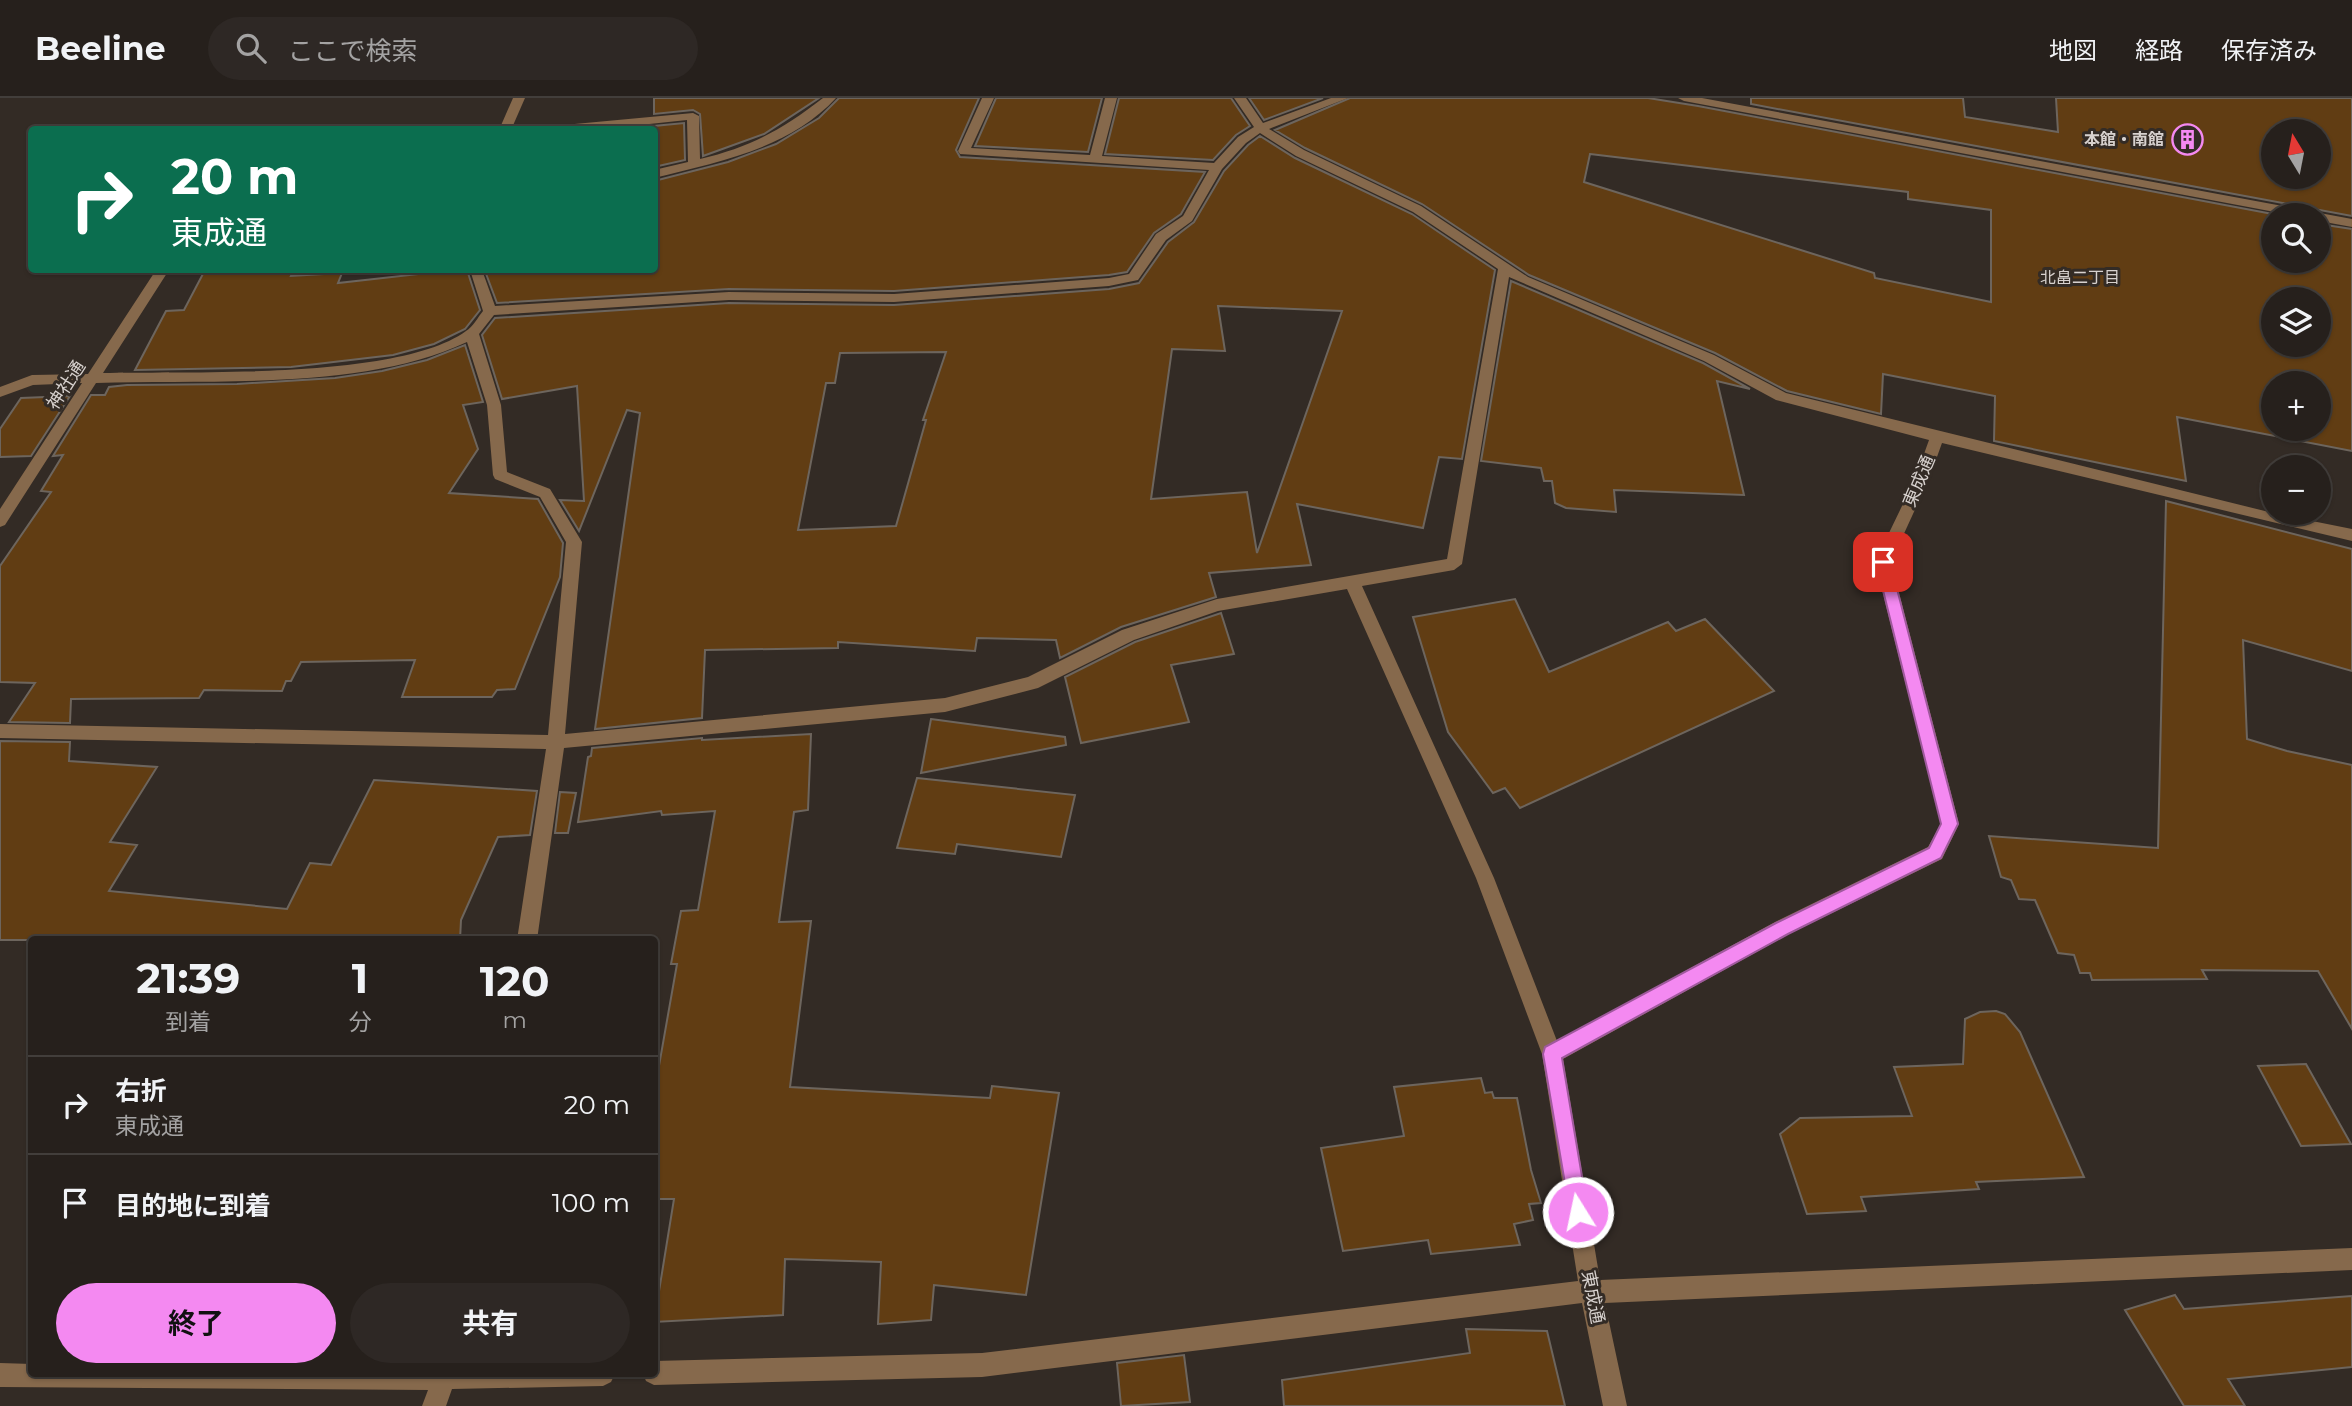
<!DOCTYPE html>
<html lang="ja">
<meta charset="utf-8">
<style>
:root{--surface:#26201c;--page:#2e2825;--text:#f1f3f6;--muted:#a4a3a3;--line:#423e3b;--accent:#f489f1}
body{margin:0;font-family:Montserrat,"Noto Sans JP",sans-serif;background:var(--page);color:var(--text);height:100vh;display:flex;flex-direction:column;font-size:26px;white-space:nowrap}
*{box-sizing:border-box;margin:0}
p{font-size:23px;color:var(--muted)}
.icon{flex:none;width:38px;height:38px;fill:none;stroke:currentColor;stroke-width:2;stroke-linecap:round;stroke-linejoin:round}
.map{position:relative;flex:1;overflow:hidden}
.side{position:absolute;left:28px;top:838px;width:630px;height:441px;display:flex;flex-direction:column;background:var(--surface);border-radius:7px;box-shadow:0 2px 5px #0004,0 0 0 2px var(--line)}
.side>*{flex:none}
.guide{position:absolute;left:28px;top:28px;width:630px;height:147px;border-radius:7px;box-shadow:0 2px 5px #0004,0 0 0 2px var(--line);background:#0b6e4f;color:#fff;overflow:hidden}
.needle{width:46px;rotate:350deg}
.fabs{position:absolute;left:2261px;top:21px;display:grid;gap:14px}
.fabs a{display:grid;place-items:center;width:70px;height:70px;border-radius:50%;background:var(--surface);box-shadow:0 2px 5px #0004,0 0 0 2px var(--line);font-size:35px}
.pin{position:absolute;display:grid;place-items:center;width:60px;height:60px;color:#fff;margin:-30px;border-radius:14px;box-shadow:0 4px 10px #0006}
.me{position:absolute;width:77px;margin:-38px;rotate:350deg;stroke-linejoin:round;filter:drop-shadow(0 0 5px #0008)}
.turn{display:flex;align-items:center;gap:24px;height:147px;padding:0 28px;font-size:32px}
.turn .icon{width:91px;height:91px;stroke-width:2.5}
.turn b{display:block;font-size:49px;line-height:60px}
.eta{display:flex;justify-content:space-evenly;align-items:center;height:119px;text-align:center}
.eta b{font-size:42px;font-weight:700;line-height:49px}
.action{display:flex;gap:14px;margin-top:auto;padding:14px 28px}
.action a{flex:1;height:80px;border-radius:42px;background:var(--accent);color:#111;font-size:28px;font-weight:700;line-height:80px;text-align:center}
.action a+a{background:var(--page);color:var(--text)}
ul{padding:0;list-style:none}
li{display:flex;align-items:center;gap:21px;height:98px;padding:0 28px;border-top:2px solid var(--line)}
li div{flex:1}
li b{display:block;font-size:26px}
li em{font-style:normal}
header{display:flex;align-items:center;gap:42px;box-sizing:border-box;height:98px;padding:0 35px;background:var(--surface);border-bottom:2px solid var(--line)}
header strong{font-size:33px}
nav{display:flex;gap:38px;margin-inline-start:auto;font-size:24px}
.search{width:490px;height:63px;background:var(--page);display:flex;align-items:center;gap:18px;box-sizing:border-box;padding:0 24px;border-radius:38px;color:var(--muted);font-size:26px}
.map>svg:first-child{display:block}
.building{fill:#613d13;stroke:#6d655d;stroke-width:2;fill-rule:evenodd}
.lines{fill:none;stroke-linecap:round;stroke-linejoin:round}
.minor{fill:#86694c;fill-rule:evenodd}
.route{fill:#f489f1;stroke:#9f599d;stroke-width:2}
.labels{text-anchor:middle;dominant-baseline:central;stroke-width:6;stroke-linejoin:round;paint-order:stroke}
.far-poi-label{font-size:16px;font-weight:bold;fill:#d7d1ce;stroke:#332b25;text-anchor:end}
.far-neighbourhood-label{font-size:16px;fill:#d7d1ce;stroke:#332b25}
.street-label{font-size:18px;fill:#d7d1ce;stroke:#332b25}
</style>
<header>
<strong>Beeline</strong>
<div class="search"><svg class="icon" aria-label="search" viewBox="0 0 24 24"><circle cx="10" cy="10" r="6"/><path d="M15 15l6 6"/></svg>ここで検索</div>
<nav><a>地図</a><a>経路</a><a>保存済み</a></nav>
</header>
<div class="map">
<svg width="2352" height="1308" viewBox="0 0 2352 1308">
<rect width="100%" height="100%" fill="#332b25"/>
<path class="building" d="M654 0H819L764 36 703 58 700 16 693 12 654 16Z
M839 0H979L956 52 960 59 1205 74 1181 116 1154 135 1127 174 1109 177 894 193 729 191 497 205 485 173 654 172V83L728 64 776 46 819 20Z
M996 0H1102L1088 54 975 48Z
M1119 0H1231L1250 28 1236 37 1213 62 1105 56Z
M1249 0H1323L1264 22Z
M1350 0H1648L1698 8 2278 117H2273V163H2319V126L2352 131V353L2177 319 2186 383 1994 343 1995 298 1883 276 1881 316 1787 293 1715 255 1529 177 1422 106 1305 50 1275 32ZM1590 56 1908 94V101L1991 112V204L1875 180 1874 175 1584 84ZM2273 201H2319V247H2273ZM2273 285H2319V331H2273Z
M1751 0H1963L1965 19 2058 34 2056 0H2352V118L1751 6ZM2273 33H2319V79H2273Z
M684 25 685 62 654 69V28Z
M1260 38 1295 60 1412 116 1495 172 1462 361 1439 359 1423 430 1297 406 1311 467 1209 475 1216 499 1121 529 1060 560 1056 542 977 540 975 553 838 544V550L705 552 702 620 595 631 640 315 627 312 579 433 560 402 584 403 577 288 502 301 482 237 495 220 729 205 894 207 1109 191 1139 185 1168 144 1194 124 1224 73 1248 47ZM1218 208 1342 213 1257 455 1247 394 1151 401 1172 251 1225 253ZM946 254 923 322H926L896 428 798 432 826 285H835L840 255Z
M205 172H294L291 178 342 175 338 185 445 173V176L468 175 480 212 465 231 434 246 393 257 291 269 135 272 166 213 184 212Z
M1511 183 1703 265 1750 291 1717 283 1744 397 1614 392 1616 414 1566 410 1555 405 1552 383H1544L1541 370 1481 363Z
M465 247 483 304 463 307 478 351 449 395 538 401 563 445 560 479 515 591 497 592 492 599H402L415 562 301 564 291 583H286L282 593 204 592 199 600 71 601 70 625 9 624 35 585 0 584V468L51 394 41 393 63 357 53 358 91 297H105L109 289 127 287 237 286 335 280 382 273 427 262Z
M70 298 31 358 0 359V331L21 300Z
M2166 403 2352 451V573L2243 542 2247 641 2287 653 2352 667V931L2318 873 2202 872 2207 881 2092 882 2090 875H2080L2074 857 2058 855 2035 802 2019 801 2011 782 2001 779 1989 738 2158 750Z
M1515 501 1549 574 1668 524 1676 533 1705 521 1774 593 1520 710 1505 690 1493 695 1448 634 1413 519Z
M1221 515 1234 556 1171 567 1189 624 1081 645 1065 579 1135 544Z
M931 621 1065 639 1066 647 921 675Z
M811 636 808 712 794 714 779 824 811 823 790 989 990 1000 992 988 1059 995 1026 1197 934 1187 931 1222 878 1226 881 1164 785 1161 783 1217 654 1224 674 1101H654V996L677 866H671L681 813 698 812 715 713 662 717 661 713 578 724 588 659 591 658 592 650 702 640V642Z
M0 643 70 644 69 663 157 669 110 744 137 747 109 793 287 811 310 765 331 767 374 682 537 693 530 737 498 739 461 822 460 842H0Z
M917 680 1075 697 1061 759 957 746 955 756 897 750Z
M560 694 576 695 568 735H555Z
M1996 913 2005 916 2020 934 2084 1079 1976 1084 1979 1091 1861 1099 1866 1113 1807 1116 1780 1036 1800 1020 1912 1018 1894 969 1963 966 1965 921 1980 914Z
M2306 966 2351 1046 2301 1048 2258 968Z
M1481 980 1485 995 1492 994 1494 1000H1517L1531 1072 1541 1105 1529 1106 1533 1122 1514 1126 1520 1147 1431 1156 1428 1142 1343 1153 1321 1050 1404 1038 1394 989Z
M2175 1197 2184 1211 2352 1198V1269L2228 1281 2245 1308H2184L2125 1212Z
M1466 1231 1547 1233 1565 1308H1284L1282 1282 1470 1255Z
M1184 1257 1190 1304 1121 1308 1117 1265Z"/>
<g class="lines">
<path class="minor" d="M513 0H525L511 32H499Z
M823 0H836C789 51 718 64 654 80V72L688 64 687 22 593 32H547L553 28 693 15 699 18 700 61C750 49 782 32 823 0Z
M982 0H994L971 50 1090 57 1105 0H1117L1102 58 1214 65 1238 39 1254 29 1234 0H1246L1263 25 1331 0H1348L1269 31 1304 52 1421 108 1528 179 1714 257 1786 295 2273 415 2352 431V443L1942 345 1929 381 1891 464 1959 726 1942 761 1789 836 1563 961 1600 1182 2352 1150V1172L1605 1205 1627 1308H1603L1582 1205 982 1279 654 1287 646 1283 643 1276H654V1263L982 1255 1578 1183 1542 956 1476 780 1347 491 1218 513 1134 542 1038 590 945 614 564 650 537 842H517L546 651 0 640V626L548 637 566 444 540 399 495 381 493 377 487 307 467 244C363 293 212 281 96 285L5 427 0 429V411L82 285 33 287 0 299V289L32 277 88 276 156 172H169L103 275C189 273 399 282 466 233 473 229 478 219 483 213L470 172H482L495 208 729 194 894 196 1109 180 1129 176 1156 136 1183 118 1209 72 960 56 958 53ZM1260 35 1296 58 1413 114 1498 171 1447 461 1217 501 1122 532 1028 579 945 600 565 636 582 444 550 391 507 374 501 307 479 236 494 217 729 202 894 204 1109 188 1138 182 1166 142 1192 123 1222 71 1246 45ZM1509 179 1704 263 1776 302 1929 342 1915 381 1875 464 1941 726 1928 749 1775 824 1557 943 1494 780 1362 488 1454 472 1462 466Z
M1678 0H1702L2352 121V129L2319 123V117H2291L1684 3Z
M0 1265 32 1266V1276H615L611 1284 603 1288 452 1291 446 1308H422L428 1292 0 1289Z"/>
</g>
<path class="route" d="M1883 458 1890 464 1958 726 1941 760 1788 836 1562 960 1588 1114 1585 1121 1578 1124 1571 1121 1543 956 1545 949 1776 825 1929 750 1941 726 1876 464Z"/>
<defs>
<symbol id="building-ring" viewBox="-11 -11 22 22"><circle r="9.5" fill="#332b25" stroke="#f489f1" stroke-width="1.5"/><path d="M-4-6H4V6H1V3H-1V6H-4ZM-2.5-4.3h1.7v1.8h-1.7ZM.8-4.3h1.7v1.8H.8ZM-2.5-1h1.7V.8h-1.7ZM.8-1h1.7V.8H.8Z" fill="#f489f1"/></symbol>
</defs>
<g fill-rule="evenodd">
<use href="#building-ring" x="2170" y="24" width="35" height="35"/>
</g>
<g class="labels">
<g class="far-poi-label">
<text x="2164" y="41">本館・南館</text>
</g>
<g class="far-neighbourhood-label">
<text x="2080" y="179">北畠二丁目</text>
</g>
<g class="street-label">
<text transform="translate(66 287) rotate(-57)">神社通</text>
<text transform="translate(1919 383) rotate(-67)">東成通</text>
<text transform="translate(1593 1199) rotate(79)">東成通</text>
</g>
</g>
</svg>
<div class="fabs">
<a><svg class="needle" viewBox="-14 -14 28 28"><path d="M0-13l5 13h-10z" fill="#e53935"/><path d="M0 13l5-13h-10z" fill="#a4a3a3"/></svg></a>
<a><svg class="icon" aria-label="search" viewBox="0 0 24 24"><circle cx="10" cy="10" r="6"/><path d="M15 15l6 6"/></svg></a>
<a><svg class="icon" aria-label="layers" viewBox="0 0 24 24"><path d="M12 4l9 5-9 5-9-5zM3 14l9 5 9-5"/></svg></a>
<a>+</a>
<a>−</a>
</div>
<div class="pin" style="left:1883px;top:464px;background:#d93025"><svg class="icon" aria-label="arrive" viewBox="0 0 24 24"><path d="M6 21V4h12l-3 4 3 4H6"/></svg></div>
<svg class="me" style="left:1578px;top:1114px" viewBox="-20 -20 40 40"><circle r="17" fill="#f489f1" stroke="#fff" stroke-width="3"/><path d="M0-11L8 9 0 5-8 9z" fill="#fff"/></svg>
<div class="guide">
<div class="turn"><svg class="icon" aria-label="right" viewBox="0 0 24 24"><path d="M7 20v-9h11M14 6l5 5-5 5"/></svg><div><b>20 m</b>東成通</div></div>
</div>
<section class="side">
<div class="eta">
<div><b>21:39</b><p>到着</p></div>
<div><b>1</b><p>分</p></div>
<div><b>120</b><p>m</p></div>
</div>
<ul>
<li><svg class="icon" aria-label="right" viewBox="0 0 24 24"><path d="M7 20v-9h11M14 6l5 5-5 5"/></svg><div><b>右折</b><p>東成通</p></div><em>20 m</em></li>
<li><svg class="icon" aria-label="arrive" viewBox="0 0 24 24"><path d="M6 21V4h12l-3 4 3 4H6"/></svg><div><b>目的地に到着</b></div><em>100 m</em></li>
</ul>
<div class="action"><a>終了</a><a>共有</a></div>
</section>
</div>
